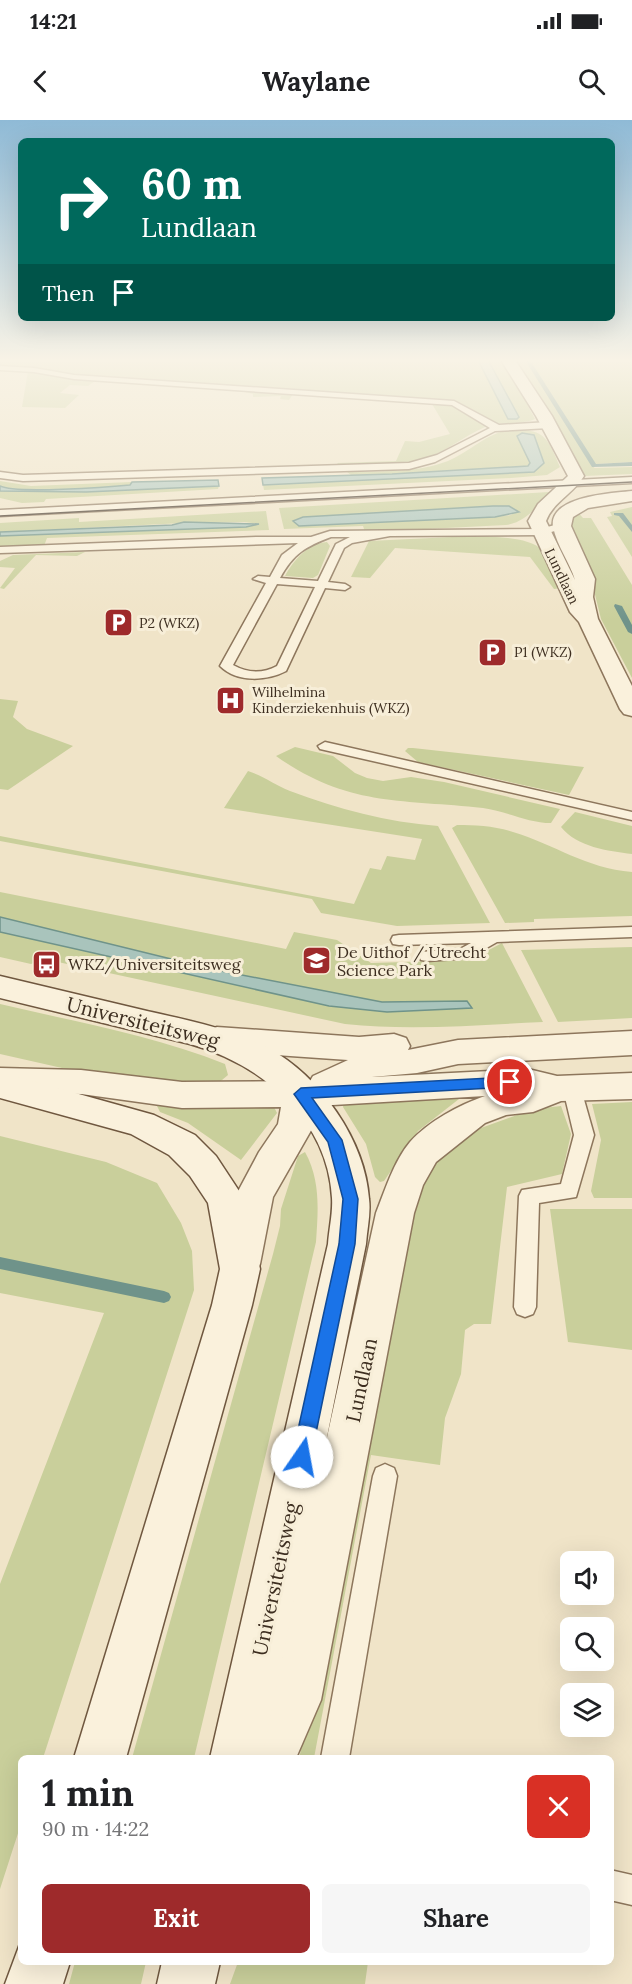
<!DOCTYPE html>
<meta charset="utf-8">
<style>
:root{--surface:#fff;--page:#f6f6f6;--text:#202124;--muted:#757577;--accent:#9e2a2b}
body{margin:0;font-family:Lora,serif;background:var(--page);color:var(--text);height:100vh;display:flex;flex-direction:column;font-size:22px;white-space:nowrap}
*{box-sizing:border-box;margin:0}
p{font-size:20px;color:var(--muted)}
.icon{flex:none;width:33px;height:33px;fill:none;stroke:currentColor;stroke-width:2;stroke-linecap:round;stroke-linejoin:round}
.map{position:relative;flex:1;overflow:hidden}
.drawer{position:absolute;left:18px;top:1635px;width:596px;height:210px;display:flex;flex-direction:column;background:var(--surface);border-radius:9px;box-shadow:0 6px 24px #0002}
.drawer>*{flex:none}
.top-card{position:absolute;left:18px;top:18px;width:597px;height:183px;border-radius:9px;box-shadow:0 6px 24px #0002;background:#00695c;color:#fff;overflow:hidden}
.fabs{position:absolute;left:560px;top:1431px;display:grid;gap:12px}
.fabs a{display:grid;place-items:center;width:54px;height:54px;border-radius:9px;background:var(--surface);box-shadow:0 6px 24px #0002;font-size:30px}
.pin{position:absolute;display:grid;place-items:center;width:51px;height:51px;color:#fff;margin:-26px;border:3px solid #fff;border-radius:50%;box-shadow:0 2px 6px #0007}
.me{position:absolute;width:66px;margin:-33px;rotate:12deg;stroke-linejoin:round;filter:drop-shadow(0 0 4px #0008)}
.turn{display:flex;align-items:center;gap:21px;height:126px;padding:0 24px;font-size:27px}
.turn .icon{width:78px;height:78px;stroke-width:2.5}
.turn b{display:block;font-size:42px;line-height:51px}
.then{display:flex;align-items:center;height:57px;padding:0 24px;background:#0003;gap:12px;font-size:22px}
.round{display:grid;place-items:center;flex:none;width:63px;height:63px;border-radius:9px;background:var(--page)}
.overview{display:flex;align-items:center;justify-content:space-between;height:102px;padding:0 24px}
h1{font-size:36px;font-weight:800;line-height:45px}
.button{display:flex;gap:12px;margin-top:auto;padding:12px 24px}
.button a{flex:1;height:69px;border-radius:9px;background:var(--accent);color:#fff;font-size:24px;font-weight:800;line-height:69px;text-align:center}
.button a+a{background:var(--page);color:var(--text)}
.status{display:flex;justify-content:space-between;align-items:center;height:42px;padding:0 30px;background:var(--surface);direction:ltr}
.status svg{height:16px;fill:currentColor}
header{display:flex;justify-content:space-between;align-items:center;height:78px;padding:0 24px;background:var(--surface);font-size:27px;font-weight:800}
.map>svg:first-child{display:block}
.green{fill:#c9cf9b;fill-rule:evenodd}
.water{fill:#a9c4bc;stroke:#6f938a;stroke-width:1.5}
.lines{fill:none;stroke-linecap:round;stroke-linejoin:round}
.stream{fill:#6f938a;fill-rule:evenodd}
.lane-casing{stroke:#8d765c;stroke-width:3}
.street-casing{stroke:#8d765c;stroke-width:3}
.secondary-casing{stroke:#6f573f;stroke-width:3}
.lane{fill:#faf1dc;fill-rule:evenodd}
.street{fill:#faf1dc;fill-rule:evenodd}
.secondary{fill:#faf1dc;fill-rule:evenodd}
.tram{stroke:#3d2e20;stroke-width:1.5}
.route{fill:#1a73e8;stroke:#114b97;stroke-width:1.5}
.labels{text-anchor:middle;dominant-baseline:central;stroke-width:6;stroke-linejoin:round;paint-order:stroke}
.far-street-label{font-size:14px;fill:#3d2e20;stroke:#f7eed8}
.far-poi-label{font-size:14px;fill:#3d2e20;stroke:#f7eed8;text-anchor:start}
.poi-label{font-size:16px;fill:#3d2e20;stroke:#f7eed8;text-anchor:start}
.near-street-label{font-size:20px;fill:#3d2e20;stroke:#f7eed8}
</style>
<div class="status"><b>14:21</b><svg viewBox="0 0 49 12"><path d="M0 12V9h3v3zM5 12V6h3v6zM10 12V3h3v9zM15 12V0h3v12zM26 1h20v11H26zM47 4h2v5h-2z"/></svg></div>
<header><svg class="icon" aria-label="back" viewBox="0 0 24 24"><path d="M15 5l-7 7 7 7"/></svg>Waylane<svg class="icon" aria-label="search" viewBox="0 0 24 24"><circle cx="10" cy="10" r="6"/><path d="M15 15l6 6"/></svg></header>
<div class="map">
<svg width="632" height="1864" viewBox="0 0 632 1864">
<rect width="100%" height="100%" fill="#f0e4c8"/>
<path class="green" d="M478 240 508 299 519 297 488 240H503L535 299C519 306 501 300 485 307 464 316 446 332 423 339 397 347 366 344 339 345L337 343 396 341 405 321 419 322 450 314 432 284 293 274 289 280 280 279 281 276 253 277V274L241 271 95 261 88 266 70 265 60 273 79 275 65 288 22 287 28 251 0 248V241Z
M515 240H632V342L596 344 594 348 632 347V354L584 356Z
M514 309C546 310 548 319 560 347L547 355 511 358 264 370 263 365 349 361 351 355 347 352C381 351 416 353 448 341 472 331 487 312 514 309Z
M0 361 31 366 132 362 130 365 160 368 219 366 218 369 46 379 44 382 22 383 0 378Z
M549 372 551 375C535 386 527 402 506 405L365 412 363 406 284 409 279 388ZM493 386H509L516 390 511 395 495 397 299 406 293 401 303 397Z
M632 387V437L607 397 612 396 610 392Z
M576 390 583 398H591L632 465V558L601 499 587 442 568 399Z
M266 391 269 410 47 418 44 426 0 427V416L259 404 244 402 184 403 0 412V403L79 398V402Z
M473 416C491 417 529 416 542 430 551 439 556 456 561 468L554 469 530 437 395 428 370 458 351 457 369 421Z
M327 422 330 426 318 455 313 458 285 456C293 441 308 423 327 422Z
M85 432 77 436 36 435 4 469 0 468 15 448 0 447V441L13 435Z
M0 579 18 581 13 597 27 609 73 626 8 670 0 669Z
M295 627 333 636 355 653 367 658 383 661 411 657 444 662 560 689 551 703C528 703 506 691 483 688 401 679 348 687 276 636Z
M408 628H413L584 647 569 675 418 642 405 631Z
M248 651C264 656 275 665 290 671 338 689 387 702 438 706L490 803 397 806 321 793 312 779 0 721V716L354 784 370 748 381 750 387 736 415 740 422 719 224 688Z
M575 692 632 706V734C608 731 577 727 561 707Z
M457 705C475 705 495 706 513 712 556 725 585 748 632 752V796L534 799V802L505 803 452 708Z
M0 772 286 829 294 812 337 820 371 843 470 840 502 823 543 902C477 905 411 911 345 904L44 839 31 844 0 837Z
M632 827V898L558 902 521 830Z
M0 884C75 902 153 915 225 944L228 955 216 965 133 964 0 934Z
M459 975V979L418 1011 384 1061 380 1062 375 1057 366 1024 343 987 344 982Z
M271 981 277 993 241 1040 188 1003 160 992 156 984Z
M632 982V1078H594L591 1071 601 1020 592 984Z
M561 986 571 1014 562 1054 507 1067 491 1204H474L465 1210 461 1254 445 1298 440 1345 371 1335 314 1638H299L313 1581 392 1160 426 1052 454 1024 481 1008 534 989Z
M0 1016 106 1042 157 1063 181 1103 192 1131 194 1170 43 1638H21V1704L0 1769V1464L104 1193 0 1173Z
M305 1032C321 1061 318 1091 316 1122L194 1638H132L273 1134 280 1106 281 1089 298 1036Z
M550 1089H632V1230L568 1222Z
M75 1842H146L141 1864H69Z
M238 1842H368L365 1864H230Z"/>
<path class="water" d="M478 240H488L519 297 517 299H508Z
M522 313 534 315 544 343 534 352 263 365 262 358 392 354 528 346 530 343 517 316Z
M218 360 219 366 86 372 0 371V366C14 374 110 367 130 365L132 362Z
M493 386H509L519 392 495 397 299 406 293 401 303 397Z
M184 402 259 404 246 407 0 416V412L172 405Z
M0 797 216 850 382 882 467 881 472 888 387 892 329 886 0 812Z"/>
<g class="lines">
<path class="stream" d="M525 240H530L596 344 632 342V346L592 347Z
M614 393H623L632 405V412L619 396 614 395Z
M615 484 622 486 632 505V514L628 512 614 486Z
M0 1137 164 1171 169 1173 171 1177 169 1181 164 1183 0 1149Z"/>
<defs>
<path id="lane" d="M0 246 34 248 74 255 454 281 499 305 549 302 553 305 549 308 495 311 435 342 409 349 23 361 0 358V352L23 355 409 343 437 335 490 308 452 285 74 259 34 252 0 250Z
M632 357V363L0 396V390Z
M562 403 567 406 566 408 540 415 390 416 352 423 344 428 328 462 345 464 350 467 345 470 325 468 286 551C267 561 237 563 220 546L266 463 253 459 258 456 270 457 282 435 298 423 0 433V427L257 417H311L330 411 540 409ZM331 417H350L336 424 318 461 280 458C294 433 305 427 331 417ZM277 464 315 467 277 546C262 554 247 553 233 545Z
M325 622 632 692V700L320 629 318 626Z
M632 807V817L497 822 469 838 427 841 421 840 419 836 421 832 460 829 471 823 399 825 393 824 391 820 393 816 399 815Z
M572 962 579 964 581 969 594 1015 576 1077 539 1083 536 1187 533 1194 525 1197 517 1194 514 1187 519 1076 522 1070 561 1064 574 1015 563 969 565 964Z
M385 1344 394 1348 397 1356 349 1638H321L373 1356 376 1348Z
M610 1750 632 1755V1785L610 1780Z"/>
<path id="street" d="M501 240H515L552 296 584 356C574 373 553 382 546 401L575 460C570 443 557 426 553 407 548 376 613 373 632 371V381L588 388 573 397 571 406 595 459 593 477 598 499 632 566V596L624 594 620 589 579 502 570 492 528 401 538 384 568 356 536 296Z
M217 907 359 917 394 914 406 918 410 926 408 930 458 920 632 911V935L458 944 417 953 372 957 528 949 557 956 632 953V979L561 981 533 992 506 995 485 1003 436 1042 423 1065 414 1093 321 1580 296 1638H244L270 1578 376 1093C385 1070 394 1041 410 1022 429 1001 459 985 485 976L316 986 313 1007 273 1077 260 1144 255 1156 241 1161 227 1156 222 1144 235 1077 259 1032 278 1004 281 987 182 988 81 974 0 972V948L81 950 182 962 301 961H310L313 956 348 940 217 931 205 927 201 919 205 911Z"/>
<path id="secondary" d="M0 856C49 868 98 879 147 891 188 900 231 909 268 928 320 956 365 1020 369 1079 371 1093 367 1109 366 1124L262 1638H210L328 1124C329 1109 333 1093 332 1078 328 999 261 944 190 924L0 878Z
M0 952 154 995 195 1015 216 1036 245 1080 260 1149 252 1185 126 1638H74L212 1185 220 1149 208 1083 190 1056 169 1035 131 1014 0 978Z
M21 1821V1842H70L63 1864H5Z
M162 1842H220L215 1864H157Z"/>
</defs>
<use href="#lane" class="lane-casing"/>
<use href="#street" class="street-casing"/>
<use href="#secondary" class="secondary-casing"/>
<use href="#lane" class="lane"/>
<use href="#street" class="street"/>
<use href="#secondary" class="secondary"/>
<path class="tram" d="M0 396 632 362"/>
</g>
<linearGradient id="sky" x2="0" y2="1"><stop stop-color="#8fbad6"/><stop offset="0.48" stop-color="#f8f3e6"/><stop offset="1" stop-color="#f8f3e6" stop-opacity="0"/></linearGradient>
<rect width="632" height="501" fill="url(#sky)"/>
<path class="route" d="M510 957 517 962 510 967 312 978 342 1020 358 1079 355 1124 311 1337 308 1343 302 1346 295 1343 292 1337 339 1124 343 1079 328 1022 294 974 301 968Z"/>
<defs>
<symbol id="parking-square" viewBox="-11 -11 22 22"><rect x="-9" y="-9" width="18" height="18" rx="4" fill="#9e2a2b" stroke="#f7eed8"/><path d="M-3.5-5.5H1a3.5 3.5 0 0 1 0 7H-1V5.5H-3.5ZM-1-3.4V-.6H.8a1.4 1.4 0 0 0 0-2.8Z" fill="#fff"/></symbol>
<symbol id="hospital-square" viewBox="-11 -11 22 22"><rect x="-9" y="-9" width="18" height="18" rx="4" fill="#9e2a2b" stroke="#f7eed8"/><path d="M-5-5h3v3.5h4V-5h3V5h-3V1.5h-4V5h-3Z" fill="#fff"/></symbol>
<symbol id="university-square" viewBox="-11 -11 22 22"><rect x="-9" y="-9" width="18" height="18" rx="4" fill="#9e2a2b" stroke="#f7eed8"/><path d="M0-5L7-2L0 1L-7-2ZM-4 1L0 2.5L4 1V4Q0 6-4 4Z" fill="#fff"/></symbol>
<symbol id="bus-square" viewBox="-11 -11 22 22"><rect x="-9" y="-9" width="18" height="18" rx="4" fill="#9e2a2b" stroke="#f7eed8"/><path d="M-5-6H5V4H4V6H2V4H-2V6H-4V4H-5ZM-3.5-4V0h7V-4ZM-3.5 1.2v1.5H-2V1.2ZM2 1.2v1.5H3.5V1.2Z" fill="#fff"/></symbol>
</defs>
<g fill-rule="evenodd">
<use href="#parking-square" x="102" y="486" width="33" height="33"/>
<use href="#parking-square" x="476" y="516" width="33" height="33"/>
<use href="#hospital-square" x="214" y="564" width="33" height="33"/>
<use href="#university-square" x="300" y="824" width="33" height="33"/>
<use href="#bus-square" x="30" y="828" width="33" height="33"/>
</g>
<g class="labels">
<g class="far-street-label">
<text transform="translate(562 456) rotate(64)">Lundlaan</text>
</g>
<g class="far-poi-label">
<text x="139" y="503">P2 (WKZ)</text>
<text x="514" y="532">P1 (WKZ)</text>
<text x="252" y="572">Wilhelmina<tspan x="252" dy="16">Kinderziekenhuis (WKZ)</tspan></text>
</g>
<g class="poi-label">
<text x="337" y="832">De Uithof / Utrecht<tspan x="337" dy="18">Science Park</tspan></text>
<text x="68" y="844">WKZ/Universiteitsweg</text>
</g>
<g class="near-street-label">
<text transform="translate(143 902) rotate(14)">Universiteitsweg</text>
<text transform="translate(361 1260) rotate(-78)">Lundlaan</text>
<text transform="translate(275 1459) rotate(-78)">Universiteitsweg</text>
</g>
</g>
</svg>
<div class="fabs">
<a><svg class="icon" aria-label="sound" viewBox="0 0 24 24"><path d="M4 9h4l5-4v14l-5-4H4zM17 9q2 3 0 6"/></svg></a>
<a><svg class="icon" aria-label="search" viewBox="0 0 24 24"><circle cx="10" cy="10" r="6"/><path d="M15 15l6 6"/></svg></a>
<a><svg class="icon" aria-label="layers" viewBox="0 0 24 24"><path d="M12 4l9 5-9 5-9-5zM3 14l9 5 9-5"/></svg></a>
</div>
<div class="pin" style="left:510px;top:962px;background:#d93025"><svg class="icon" aria-label="arrive" viewBox="0 0 24 24"><path d="M6 21V4h12l-3 4 3 4H6"/></svg></div>
<svg class="me" style="left:302px;top:1337px" viewBox="-20 -20 40 40"><circle r="19" fill="#fff"/><path d="M0-13L10 11 0 6-10 11z" fill="#1a73e8"/></svg>
<div class="top-card">
<div class="turn"><svg class="icon" aria-label="right" viewBox="0 0 24 24"><path d="M7 20v-9h11M14 6l5 5-5 5"/></svg><div><b>60 m</b>Lundlaan</div></div>
<div class="then">Then<svg class="icon" aria-label="arrive" viewBox="0 0 24 24"><path d="M6 21V4h12l-3 4 3 4H6"/></svg></div>
</div>
<section class="drawer">
<div class="overview"><div><h1>1 min</h1><p>90 m · 14:22</p></div><a class="round" style="background:#d93025;color:#fff"><svg class="icon" aria-label="close" viewBox="0 0 24 24"><path d="M6 6l12 12M18 6L6 18"/></svg></a></div>
<div class="button"><a>Exit</a><a>Share</a></div>
</section>
</div>
